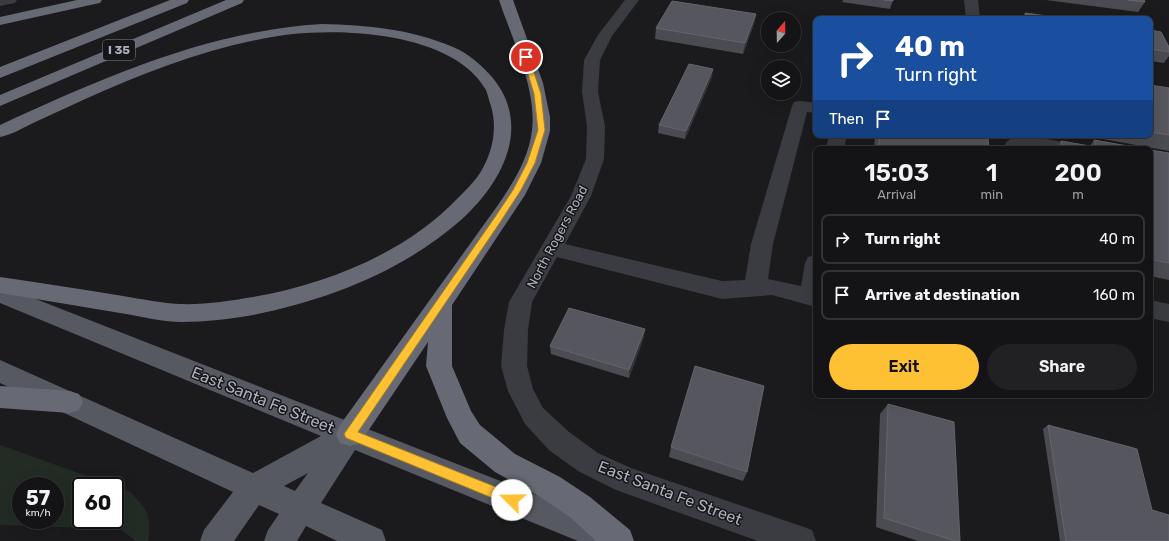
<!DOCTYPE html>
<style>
:root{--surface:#141416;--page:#212123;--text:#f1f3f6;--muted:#9d9ea1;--line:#333335;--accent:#fdc133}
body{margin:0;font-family:Rubik,sans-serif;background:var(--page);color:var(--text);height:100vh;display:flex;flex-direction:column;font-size:15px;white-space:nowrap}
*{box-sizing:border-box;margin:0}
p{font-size:13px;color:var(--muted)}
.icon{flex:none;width:22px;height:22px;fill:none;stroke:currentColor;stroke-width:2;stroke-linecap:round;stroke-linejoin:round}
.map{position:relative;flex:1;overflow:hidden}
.details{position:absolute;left:813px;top:146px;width:340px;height:252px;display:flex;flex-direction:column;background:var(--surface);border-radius:8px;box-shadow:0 4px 16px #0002,0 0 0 1px var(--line)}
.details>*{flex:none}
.hud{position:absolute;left:813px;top:16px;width:340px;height:122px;border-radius:8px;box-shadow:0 4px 16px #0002,0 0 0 1px var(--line);background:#1a4fa0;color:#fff;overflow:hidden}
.needle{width:26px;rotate:20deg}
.controls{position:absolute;left:761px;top:12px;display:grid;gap:8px}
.controls a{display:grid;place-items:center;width:40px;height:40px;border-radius:50%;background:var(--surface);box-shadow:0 4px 16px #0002,0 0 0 1px var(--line);font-size:20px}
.speed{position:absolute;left:12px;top:477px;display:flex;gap:8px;font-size:20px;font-weight:700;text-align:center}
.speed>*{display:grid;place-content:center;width:52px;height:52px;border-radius:50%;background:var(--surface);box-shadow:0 4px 16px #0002,0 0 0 1px var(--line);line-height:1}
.speed small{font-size:10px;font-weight:400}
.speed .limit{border:2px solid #111;border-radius:6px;background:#fff;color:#111}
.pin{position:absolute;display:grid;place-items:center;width:34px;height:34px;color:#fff;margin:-17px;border:2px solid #fff;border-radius:50%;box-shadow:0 1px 4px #0007}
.me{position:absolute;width:44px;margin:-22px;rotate:292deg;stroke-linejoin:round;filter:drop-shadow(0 0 3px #0008)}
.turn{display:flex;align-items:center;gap:14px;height:84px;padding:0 16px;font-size:18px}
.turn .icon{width:52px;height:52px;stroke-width:2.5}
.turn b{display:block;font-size:28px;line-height:34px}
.then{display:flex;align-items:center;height:38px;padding:0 16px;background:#0003;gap:8px;font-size:15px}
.eta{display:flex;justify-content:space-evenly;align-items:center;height:68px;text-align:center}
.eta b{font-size:24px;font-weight:600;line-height:28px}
.button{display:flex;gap:8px;margin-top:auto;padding:8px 16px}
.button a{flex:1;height:46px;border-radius:24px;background:var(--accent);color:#111;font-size:16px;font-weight:600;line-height:46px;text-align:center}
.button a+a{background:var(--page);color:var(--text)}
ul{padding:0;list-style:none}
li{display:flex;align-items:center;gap:12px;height:50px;margin:0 8px 6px;padding:0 8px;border:2px solid var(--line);border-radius:8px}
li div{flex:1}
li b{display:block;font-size:15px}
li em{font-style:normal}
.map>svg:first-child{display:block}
.green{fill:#222c24;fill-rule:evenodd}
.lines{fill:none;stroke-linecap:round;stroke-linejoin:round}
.minor{fill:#3b3c42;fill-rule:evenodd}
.major{fill:#575962;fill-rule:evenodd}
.highway{fill:#676a74;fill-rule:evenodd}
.wall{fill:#4b4c52}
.shaded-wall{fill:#343438}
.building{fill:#56575e;stroke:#64656c}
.route{fill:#fdc133;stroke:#a47d21}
.labels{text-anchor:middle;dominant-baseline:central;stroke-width:3;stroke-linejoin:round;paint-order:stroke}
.shield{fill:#161518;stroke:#80828c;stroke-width:1}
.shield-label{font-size:12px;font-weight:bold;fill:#adb1bd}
.street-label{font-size:13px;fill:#adb1bd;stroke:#161518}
.near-street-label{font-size:16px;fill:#adb1bd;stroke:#161518}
</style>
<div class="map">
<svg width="1169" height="541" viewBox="0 0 1169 541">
<rect width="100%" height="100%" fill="#1b1b1d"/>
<path class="green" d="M0 445 129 491C147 509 152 515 148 541H136L120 529 0 525ZM21 486H55V520H21ZM81 486H115V520H81Z"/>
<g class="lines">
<path class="minor" d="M0 0H17L15 3 0 6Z
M625 0H639L612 36 600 60 598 92 605 126 604 159 591 196 565 244 722 281 745 280 751 244 792 106 794 102 800 101 816 103V113L807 112 773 244 768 279 801 286 805 263 808 257 816 255V307L772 295 722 299 557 257 532 302 528 330 527 366 533 389 543 408 569 432 598 453 631 468 801 526 812 530 816 541H758L616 490 578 471 549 450 525 424 508 391 501 366 504 330 509 302 571 196 586 159 587 126 582 92 584 60 598 35Z
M964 0H978L980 19H966Z
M829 135H847L844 149H826Z
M1024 135 1074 144 1080 145 1083 149H1043L1024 146V149H1006L1005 144C1009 138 1017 135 1024 135Z
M1150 300 1169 304V322L1150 318Z"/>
<path class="major" d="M0 285 615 526 626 530 630 541H578L355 450 321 503 382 530 386 541H337L306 526 297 541H264L268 530 279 514 259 505 234 541H200L204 530 233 492 0 383V360L253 473 321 436 0 303ZM308 473 295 491 284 486Z"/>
<path class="highway" d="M77 0H102L100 3 95 4 0 25V17Z
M170 0H189L187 3 0 78V67Z
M226 0H244L242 3 0 106V95Z
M499 0H513L543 83 550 117V131L541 163 525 195 452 305V366L471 411 480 425 515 454 560 477 590 497 630 530 634 541H596L570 517 540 497 495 472 460 443 447 418 426 366 428 342 360 443 350 446 340 443 336 434 340 425 498 205C513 183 529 158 532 130 537 89 512 39 499 0Z
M322 24C367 25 411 29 453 47 468 53 481 65 492 77 533 126 502 183 461 220 403 271 328 300 253 315 230 319 206 322 182 322 161 322 141 316 120 313 80 306 40 300 0 293V277C41 283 82 289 123 296 142 299 160 303 179 304 204 305 229 301 253 297 327 284 406 253 459 197 465 191 472 184 478 176 492 155 498 130 491 106 489 101 488 95 486 90 455 34 349 28 293 34 219 43 150 70 83 100 66 108 48 116 31 124 21 129 11 135 0 137V125C103 78 207 31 322 24Z
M0 386 70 391 79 394 83 402 79 410 70 413 0 408Z"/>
</g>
<path class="wall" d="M843 0H893L890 9 842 2Z
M1046 0H1144L1145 2 1138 12Z
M1025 13 1070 19H1022Z
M756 14 754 24 743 54 655 39 656 28Z
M1150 30 1169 47V56L1164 63 1150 61Z
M712 77 685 139 658 133 659 125Z
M1150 85 1169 88V151L1081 135H1150Z
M875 135H975L989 149H874Z
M1094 140 1145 149H1055L1061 141 1090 146Z
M1150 150 1169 153V280L1150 276Z
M644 337 629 378 551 354 550 346Z
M888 404 960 541H918L876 527 880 414Z
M1048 425 1152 510 1169 541H1060L1043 429Z
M671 447 747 472 743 481 669 457Z"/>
<path class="shaded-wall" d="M756 14 754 24 743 54 745 43Z
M713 69 712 77 685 139 686 131Z
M645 329 644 337 629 378V370Z"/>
<path class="building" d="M884 0H893V1Z
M1128 0H1144L1145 2Z
M672 1 756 14 745 43 656 28Z
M1025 13 1070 19H1027Z
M1150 30 1161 32 1169 47V52L1150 49Z
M689 64 713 69 686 131 659 125Z
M1150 85 1169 88V135L1150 132Z
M880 135H975L988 137 989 149H878Z
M1094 140 1145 149H1063L1061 141 1096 147Z
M1150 150 1169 153V263L1150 259Z
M569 308 645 329 629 370 550 346Z
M695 366 764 386 747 472 671 447Z
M888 404 954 422 960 541H955L884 518Z
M1048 425 1137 449 1152 510 1169 515V541H1066Z"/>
<path class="route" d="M526 55 529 57 541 94 545 130 535 163 521 190 501 221 358 432 516 495 518 500 516 504 512 506 346 438 344 434 495 217 513 190 527 163 538 130 534 94 523 57Z"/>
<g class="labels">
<rect class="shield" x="103" y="40" width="32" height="20" rx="3"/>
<g class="shield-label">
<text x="119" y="50">I 35</text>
</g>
<g class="street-label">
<text transform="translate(557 237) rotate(-62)">North Rogers Road</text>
</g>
<g class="near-street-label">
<text transform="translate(263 400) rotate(22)">East Santa Fe Street</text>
<text transform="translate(670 493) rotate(21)">East Santa Fe Street</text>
</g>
</g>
</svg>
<div class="controls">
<a><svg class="needle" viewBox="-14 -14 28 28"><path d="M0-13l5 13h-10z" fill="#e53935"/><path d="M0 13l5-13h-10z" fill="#9d9ea1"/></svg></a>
<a><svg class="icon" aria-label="layers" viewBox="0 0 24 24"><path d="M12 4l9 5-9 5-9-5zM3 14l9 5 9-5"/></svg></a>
</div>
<div class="speed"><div>57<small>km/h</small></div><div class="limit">60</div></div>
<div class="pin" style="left:526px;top:57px;background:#d93025"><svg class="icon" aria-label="arrive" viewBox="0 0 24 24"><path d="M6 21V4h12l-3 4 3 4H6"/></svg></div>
<svg class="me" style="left:512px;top:500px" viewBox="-20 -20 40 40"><circle r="19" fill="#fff"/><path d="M0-13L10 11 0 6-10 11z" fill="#fdc133"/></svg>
<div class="hud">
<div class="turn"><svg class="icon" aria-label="right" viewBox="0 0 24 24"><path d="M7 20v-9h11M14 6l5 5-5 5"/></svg><div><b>40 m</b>Turn right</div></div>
<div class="then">Then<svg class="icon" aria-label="arrive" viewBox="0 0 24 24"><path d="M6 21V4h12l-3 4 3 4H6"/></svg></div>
</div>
<section class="details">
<div class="eta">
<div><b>15:03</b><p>Arrival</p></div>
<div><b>1</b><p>min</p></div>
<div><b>200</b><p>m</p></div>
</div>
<ul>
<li><svg class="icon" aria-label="right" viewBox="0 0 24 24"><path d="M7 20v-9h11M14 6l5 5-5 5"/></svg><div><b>Turn right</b></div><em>40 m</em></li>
<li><svg class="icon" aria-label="arrive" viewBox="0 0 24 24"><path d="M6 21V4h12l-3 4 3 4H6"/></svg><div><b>Arrive at destination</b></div><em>160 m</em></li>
</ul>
<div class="button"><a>Exit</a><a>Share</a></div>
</section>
</div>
